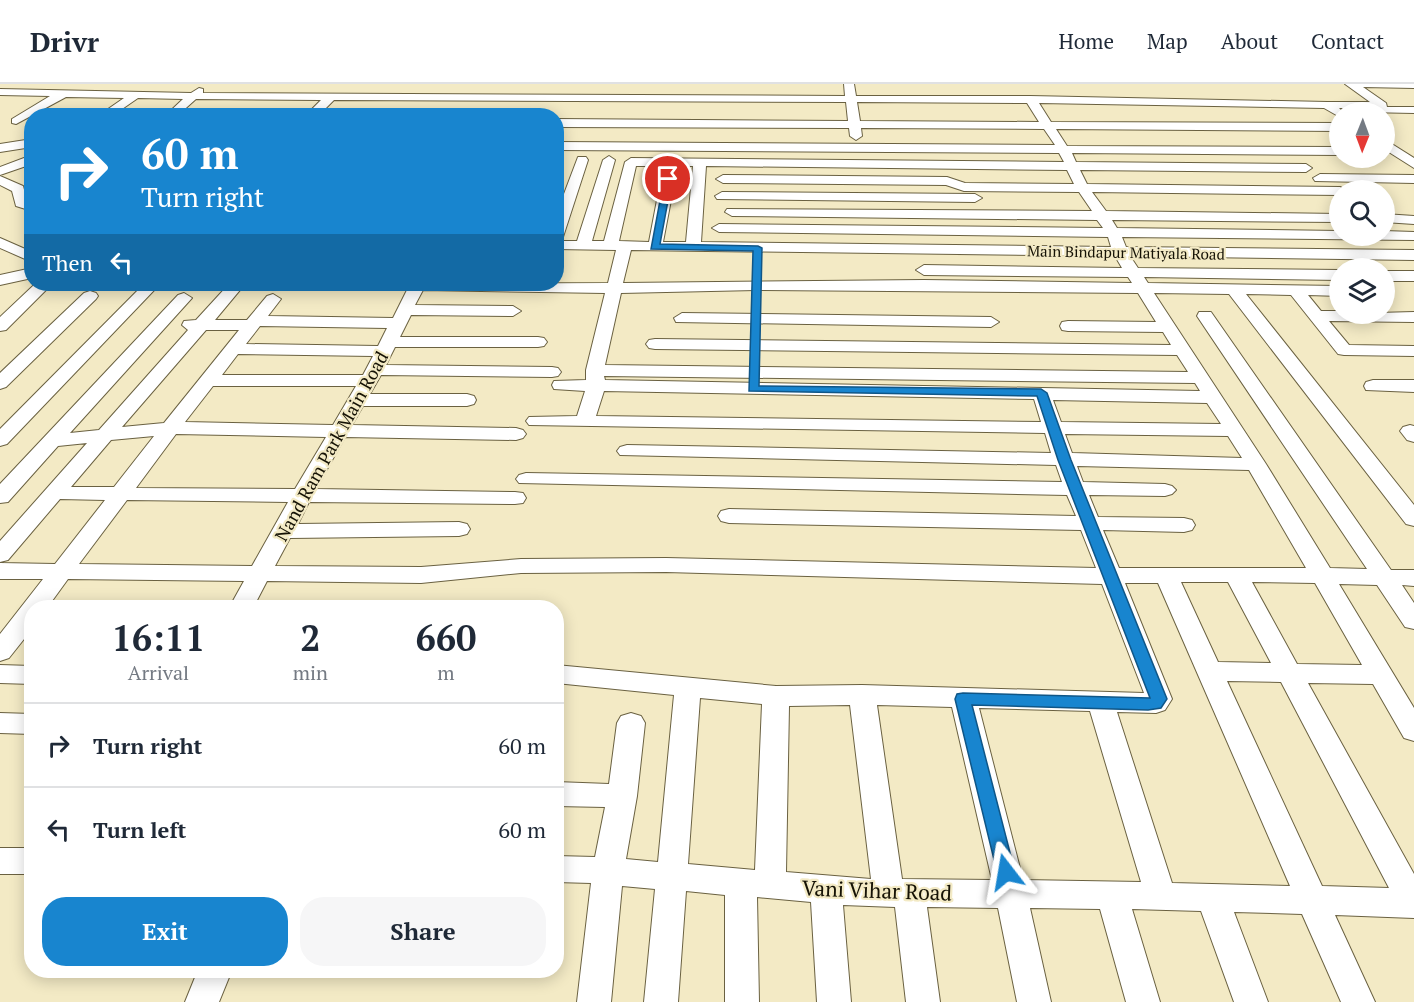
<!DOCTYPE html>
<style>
:root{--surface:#fff;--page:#f6f6f7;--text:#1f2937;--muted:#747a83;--line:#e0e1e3;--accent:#1885cf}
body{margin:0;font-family:"PT Serif",serif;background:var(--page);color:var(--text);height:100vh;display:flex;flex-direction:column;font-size:22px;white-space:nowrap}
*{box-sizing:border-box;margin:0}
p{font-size:20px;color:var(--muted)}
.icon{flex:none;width:33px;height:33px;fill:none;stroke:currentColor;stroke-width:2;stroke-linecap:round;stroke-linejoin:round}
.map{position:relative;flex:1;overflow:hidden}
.details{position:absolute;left:24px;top:516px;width:540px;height:378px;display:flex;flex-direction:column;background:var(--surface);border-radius:24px;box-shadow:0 3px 15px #0003}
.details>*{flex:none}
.banner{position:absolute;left:24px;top:24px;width:540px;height:183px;border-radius:24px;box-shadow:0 3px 15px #0003;background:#1885cf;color:#fff;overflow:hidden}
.needle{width:39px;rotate:181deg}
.buttons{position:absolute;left:1329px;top:18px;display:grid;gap:12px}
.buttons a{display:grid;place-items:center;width:66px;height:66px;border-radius:50%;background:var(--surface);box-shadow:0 3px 15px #0003;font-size:30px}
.pin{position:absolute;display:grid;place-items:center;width:51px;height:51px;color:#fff;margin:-26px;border:3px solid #fff;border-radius:50%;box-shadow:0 2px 6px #0007}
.me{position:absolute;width:66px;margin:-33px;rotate:346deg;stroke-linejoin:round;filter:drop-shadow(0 0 4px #0008)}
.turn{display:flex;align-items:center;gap:21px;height:126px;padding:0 18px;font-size:27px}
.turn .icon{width:78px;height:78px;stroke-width:2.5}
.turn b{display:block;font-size:42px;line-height:51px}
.then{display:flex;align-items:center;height:57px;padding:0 18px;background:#0003;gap:12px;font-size:22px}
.eta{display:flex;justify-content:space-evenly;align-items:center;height:102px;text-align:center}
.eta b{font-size:36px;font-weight:700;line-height:42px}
.action{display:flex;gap:12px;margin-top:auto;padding:12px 18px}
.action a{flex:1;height:69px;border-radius:24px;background:var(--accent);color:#fff;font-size:24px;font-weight:700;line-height:69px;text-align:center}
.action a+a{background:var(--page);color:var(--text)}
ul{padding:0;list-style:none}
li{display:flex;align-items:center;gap:18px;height:84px;padding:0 18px;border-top:2px solid var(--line)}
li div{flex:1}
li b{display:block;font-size:22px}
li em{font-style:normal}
header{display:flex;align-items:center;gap:36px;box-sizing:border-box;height:84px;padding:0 30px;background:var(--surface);border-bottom:2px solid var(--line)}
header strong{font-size:28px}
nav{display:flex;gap:33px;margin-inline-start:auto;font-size:21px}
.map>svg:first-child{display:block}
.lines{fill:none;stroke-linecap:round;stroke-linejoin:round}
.street-casing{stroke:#6a6141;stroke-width:2}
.street{fill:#fff;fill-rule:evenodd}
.route{fill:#1885cf;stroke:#105687;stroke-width:1.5}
.labels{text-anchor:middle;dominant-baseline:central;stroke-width:4.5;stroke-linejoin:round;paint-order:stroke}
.far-street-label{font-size:15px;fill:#151205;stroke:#f3eac5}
.street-label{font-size:18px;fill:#151205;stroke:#f3eac5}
.near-street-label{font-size:21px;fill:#151205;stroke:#f3eac5}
</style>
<header>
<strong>Drivr</strong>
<nav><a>Home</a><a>Map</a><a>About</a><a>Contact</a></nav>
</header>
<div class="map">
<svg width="1414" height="918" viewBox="0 0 1414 918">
<rect width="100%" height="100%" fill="#f3eac5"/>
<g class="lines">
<defs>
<path id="street" d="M844 0H854L856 12H1030L1327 18H1370L1345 0H1414V4L1363 3 1386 19 1387 23H1414V29L1364 28 1363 24H1339L1343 28H1340L1338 32 1324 24 1039 19 1051 38 1340 39V47L1056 45 1067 62 1340 63V71L1072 69 1076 78 1306 80 1312 84 1306 88 1080 86 1087 100 1340 103 1346 106H1340V111L1092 108 1106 127 1340 130V138L1112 136 1117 144 1340 147V152H1384V147L1414 148V156L1122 153 1126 163 1414 166V176L1130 172 1138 184 1340 186V196L1144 193 1148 199 1340 202V212L1308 211 1321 227H1340V230L1414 228V238L1329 237 1349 261 1414 262V272L1344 271 1338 270 1291 211 1246 210 1414 421V442L1406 440 1229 210 1154 209 1266 380 1330 484 1367 485 1197 232 1199 228H1211L1391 486H1414V502L1402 501 1414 519V545L1405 543 1377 501 1339 500 1414 624V657L1404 654 1373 600 1308 599 1414 790V834L1335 831 1375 918H1341L1302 830 1234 828 1268 918H1234L1201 827 1132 825 1160 918H1126L1100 825 1030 824 1051 918H1017L998 824 927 823 940 918H906L895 823 843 821 851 918H817L811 818 757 813 759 918H725V811L686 807 678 918H644L655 805 622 802 611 918H577L591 799 556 798V772L595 773 605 723 556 722V698L609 700 617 639 621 632 631 629 641 632 645 639 637 712 626 775 658 778 674 611 556 599V581L776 602 862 601 1144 609 1102 500 666 488 521 489 421 499 267 497 253 524H229L244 497 68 495 47 524H32V545L9 574 0 577V550L43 495H0V479L55 480 105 416 60 415 8 476 0 478V457L87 359 58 362 8 418 0 419V400L178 211 184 209 192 214 70 349 99 346 188 246 182 241 184 237 196 236 229 200H245L215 236H247L267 212 273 210 281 215 268 232 393 234 410 200 608 199 616 166 556 165V131L578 73H586L588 76 563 153 559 157H577L603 76 609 72 615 76 592 157H604L625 78 631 74 1064 78 1059 69 556 66V58L1055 61 1044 45 861 44 862 52 856 56 850 52 849 44 556 43V35L848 37 846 18 334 16 318 32H198L199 28 203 27 309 28 321 16 196 15 177 32H165L183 15 138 14 112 32H98L124 14 66 13 16 40 12 39V35L50 12 0 11V5L191 9 199 4 203 5V9L845 12ZM857 18 1027 19 1039 38 860 37ZM636 82H662L661 95 649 158 619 157ZM674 82H693L686 158H663L675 95ZM706 82 1067 86 1074 100 965 99 947 93 723 91 716 95 723 99 946 101 964 107 1079 108 1092 127 727 125 725 128 732 132 1097 136 1103 144 719 140 712 144 719 148 1108 153 1111 163 701 158ZM631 166 1115 172 1122 184 924 181 916 186 924 191 1128 193 1132 199 924 196 623 199ZM423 206 605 209 586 286V296L554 297 552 301 554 305 585 307 577 332 529 333 526 337 529 341 1045 349 1051 369 627 361 620 363 617 367 620 371 1056 381 1062 398 526 389 519 391 516 395 519 399 1067 411 1076 432 729 425 721 427 718 432 721 437 729 439 1081 446 1096 484 666 474 521 475 421 483 275 482 290 454 459 452 467 450 470 445 467 440 459 438 298 440 309 418 515 420 523 419 526 414 523 409 515 408 316 405 345 353 516 356 523 354 526 350 523 346 516 344 352 341 363 322H467L474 320 476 316 474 312 467 310H370L381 291 552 293 558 292 561 288 558 284 552 283 386 281 395 263H538L544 262 547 258 544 254 538 253H400L411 231 513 232 521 227 513 222 415 221ZM756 206 1138 209 1156 238 1068 237 1062 238 1060 242 1062 246 1068 247 1163 248 1171 261 655 255 649 256 646 260 649 264 655 265 1177 271 1188 288 605 281 621 209ZM260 242 387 244 378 262 246 260ZM206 246H239L164 339 122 343ZM238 270 373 272 363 291H222ZM604 292 1195 299 1200 307 605 296ZM213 302H356L333 341 185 338ZM604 307 1034 315 1041 338 596 332ZM1053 316 1207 319 1221 340 1061 338ZM176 350 326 353 295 405 136 404ZM1065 350 1228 352 1242 374 1072 369ZM154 352 114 403H71L111 356ZM1077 382 1249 386 1306 484H1119L1103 446 1184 448 1192 446 1195 441 1192 436 1184 434 1098 433 1089 411 1165 412 1172 410 1176 406 1172 402 1165 400 1083 398ZM127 416 288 418 252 482 79 480ZM1181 498H1228L1271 579 1218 578ZM1252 498 1315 499 1362 581 1297 580ZM1125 499H1158L1290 802 1172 799 1117 628 1156 629 1165 626 1172 615ZM1227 597 1281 598 1389 804 1322 802ZM700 614 762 620 755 786 688 780ZM850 621 871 795 786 788 789 622ZM877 621 952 623 992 796 902 795ZM979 624 1090 627 1141 798 1023 796Z
M32 55V63L0 68V60Z
M1384 55 1414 74V84L1384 65Z
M32 71V80L0 91V83Z
M1320 90 1414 91V99L1315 97 1313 94Z
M0 92 23 102 27 117 32 118V127L16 122 12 107 0 101Z
M722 108 975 110 982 114 975 118 717 115 715 112Z
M1384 130 1414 132V140L1384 138Z
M0 154 32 168V178L0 164Z
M32 184V194L0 201V191Z
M1384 187H1414V197H1384Z
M35 200H52L6 246 0 247V233Z
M144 200H160L7 360 0 362V345Z
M90 207 96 209 98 212 96 215 6 303 0 305V289L84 209Z
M682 229 991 233 999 238 991 243 676 238 674 234Z
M1373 296H1414V308L1366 306 1364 302 1366 298Z
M1410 341 1414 342V358L1407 356 1400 347 1403 343Z
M0 581 32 582V600L0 599Z
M0 629 32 630V650L0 649Z
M0 764H32V790H0Z
M198 886H232L219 918H185Z"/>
</defs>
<use href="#street" class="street-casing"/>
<use href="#street" class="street"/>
</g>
<path class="route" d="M668 93 672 95 660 160 758 162 762 164 759 302 1041 305 1047 309 1071 376 1167 615 1161 624 1148 626 972 621 1015 788 1013 794 1006 796 999 794 997 788 955 615 957 610 963 609 1150 614 1058 376 1037 312 749 307 753 167 651 165 664 95Z"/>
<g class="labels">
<g class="far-street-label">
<text transform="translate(1126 168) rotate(1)">Main Bindapur Matiyala Road</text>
</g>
<g class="street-label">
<text transform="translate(331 362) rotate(-61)">Nand Ram Park Main Road</text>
</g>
<g class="near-street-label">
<text transform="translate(877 806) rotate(2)">Vani Vihar Road</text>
</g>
</g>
</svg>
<div class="buttons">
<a><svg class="needle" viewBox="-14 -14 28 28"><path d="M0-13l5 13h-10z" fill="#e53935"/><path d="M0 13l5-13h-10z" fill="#747a83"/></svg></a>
<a><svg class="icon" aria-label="search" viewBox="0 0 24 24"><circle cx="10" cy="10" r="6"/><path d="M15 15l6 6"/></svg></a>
<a><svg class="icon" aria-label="layers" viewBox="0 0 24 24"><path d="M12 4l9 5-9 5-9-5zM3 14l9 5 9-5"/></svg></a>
</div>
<div class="pin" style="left:668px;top:95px;background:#d93025"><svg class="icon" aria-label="arrive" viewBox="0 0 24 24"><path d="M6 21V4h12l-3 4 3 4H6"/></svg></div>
<svg class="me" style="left:1006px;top:788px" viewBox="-20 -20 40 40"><path d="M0-17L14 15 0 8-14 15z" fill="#1885cf" stroke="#fff" stroke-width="4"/></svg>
<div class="banner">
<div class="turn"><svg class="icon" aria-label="right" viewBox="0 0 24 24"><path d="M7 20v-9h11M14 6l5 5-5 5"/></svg><div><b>60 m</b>Turn right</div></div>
<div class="then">Then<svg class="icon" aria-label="left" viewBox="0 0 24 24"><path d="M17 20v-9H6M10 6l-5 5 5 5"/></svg></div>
</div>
<section class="details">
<div class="eta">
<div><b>16:11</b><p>Arrival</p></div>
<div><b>2</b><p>min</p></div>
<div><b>660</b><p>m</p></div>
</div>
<ul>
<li><svg class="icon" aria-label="right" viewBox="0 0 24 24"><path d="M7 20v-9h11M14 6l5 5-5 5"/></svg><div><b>Turn right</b></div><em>60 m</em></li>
<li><svg class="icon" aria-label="left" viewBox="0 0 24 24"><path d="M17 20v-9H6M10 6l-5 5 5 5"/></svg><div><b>Turn left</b></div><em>60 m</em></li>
</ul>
<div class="action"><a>Exit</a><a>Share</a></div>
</section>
</div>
